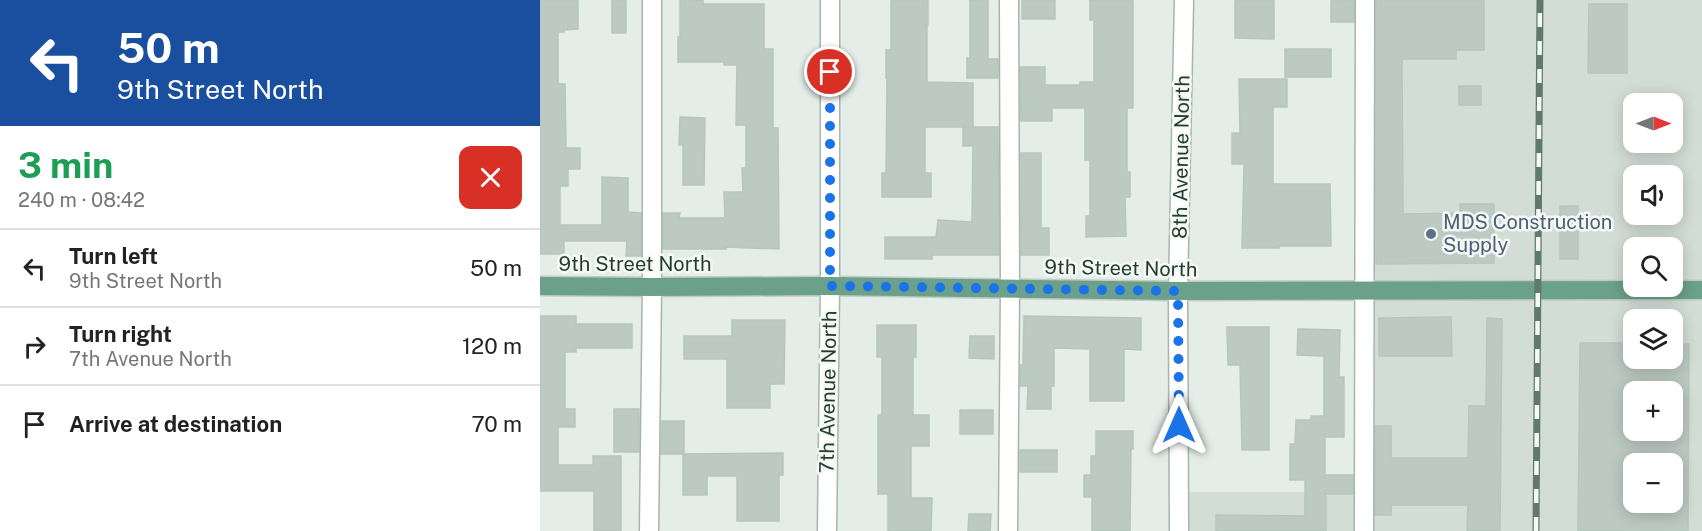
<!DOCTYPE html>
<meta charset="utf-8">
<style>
:root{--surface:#fff;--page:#f6f6f6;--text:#222;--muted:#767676;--line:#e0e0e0}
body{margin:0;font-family:"Public Sans",sans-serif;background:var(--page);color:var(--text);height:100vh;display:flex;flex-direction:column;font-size:22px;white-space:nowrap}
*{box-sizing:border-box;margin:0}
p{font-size:20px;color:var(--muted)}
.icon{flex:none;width:33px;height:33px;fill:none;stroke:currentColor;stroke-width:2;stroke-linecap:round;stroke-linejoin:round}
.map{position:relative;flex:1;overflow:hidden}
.side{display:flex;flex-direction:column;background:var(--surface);width:540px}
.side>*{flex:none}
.top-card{background:#1a4fa0;color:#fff;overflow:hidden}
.needle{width:39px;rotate:90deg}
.buttons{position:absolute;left:1083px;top:93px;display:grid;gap:12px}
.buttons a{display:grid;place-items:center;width:60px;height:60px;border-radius:12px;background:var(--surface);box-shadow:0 3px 15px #0003;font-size:30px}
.pin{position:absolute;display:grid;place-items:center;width:51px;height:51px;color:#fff;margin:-26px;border:3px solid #fff;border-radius:50%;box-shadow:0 2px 6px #0007}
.me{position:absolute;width:66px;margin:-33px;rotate:0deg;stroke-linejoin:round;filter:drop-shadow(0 0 4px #0008)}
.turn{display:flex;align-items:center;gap:21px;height:126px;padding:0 18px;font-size:27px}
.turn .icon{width:78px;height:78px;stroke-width:2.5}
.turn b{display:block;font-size:42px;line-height:51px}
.round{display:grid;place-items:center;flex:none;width:63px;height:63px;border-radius:12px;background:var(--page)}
.head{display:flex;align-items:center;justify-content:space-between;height:102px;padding:0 18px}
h1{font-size:36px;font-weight:700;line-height:45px;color:#1e9e55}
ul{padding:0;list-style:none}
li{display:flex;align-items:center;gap:18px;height:78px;padding:0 18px;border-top:2px solid var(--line)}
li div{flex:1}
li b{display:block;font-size:22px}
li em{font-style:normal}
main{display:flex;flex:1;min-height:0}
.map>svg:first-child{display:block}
.built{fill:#d2ddd6;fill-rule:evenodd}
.building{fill:#bccac3;stroke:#b7c6bd;stroke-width:1.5;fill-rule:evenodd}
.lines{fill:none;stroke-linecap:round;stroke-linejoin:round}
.minor-casing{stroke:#a7b5ad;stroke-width:21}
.major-casing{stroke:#c2c9c6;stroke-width:21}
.minor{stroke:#fff;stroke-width:18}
.major{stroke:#6ba08a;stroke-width:18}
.rail-casing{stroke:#5f796e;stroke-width:7}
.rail{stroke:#f4f9f6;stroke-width:4.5;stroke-dasharray:14;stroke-linecap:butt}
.route{stroke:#1a73e8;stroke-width:10;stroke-dasharray:0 18}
.service-dot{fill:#5c6f8a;stroke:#f4f9f6;stroke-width:2}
.labels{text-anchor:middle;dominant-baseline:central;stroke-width:5;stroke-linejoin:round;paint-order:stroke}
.street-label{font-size:20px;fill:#243d33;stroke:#f4f9f6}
.service-label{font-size:20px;fill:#4e5e75;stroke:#f4f9f6;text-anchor:start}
</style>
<main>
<section class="side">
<div class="top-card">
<div class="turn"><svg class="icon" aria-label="left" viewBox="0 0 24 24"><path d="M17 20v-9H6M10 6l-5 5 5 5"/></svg><div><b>50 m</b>9th Street North</div></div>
</div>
<div class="head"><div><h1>3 min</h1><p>240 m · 08:42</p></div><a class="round" style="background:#d93025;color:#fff"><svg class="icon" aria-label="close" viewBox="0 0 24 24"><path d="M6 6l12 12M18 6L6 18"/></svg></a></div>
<ul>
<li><svg class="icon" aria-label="left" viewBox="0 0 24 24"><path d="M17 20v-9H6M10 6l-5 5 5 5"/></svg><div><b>Turn left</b><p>9th Street North</p></div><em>50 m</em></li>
<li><svg class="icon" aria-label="right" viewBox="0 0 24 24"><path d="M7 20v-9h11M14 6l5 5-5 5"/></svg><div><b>Turn right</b><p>7th Avenue North</p></div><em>120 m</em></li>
<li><svg class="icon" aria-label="arrive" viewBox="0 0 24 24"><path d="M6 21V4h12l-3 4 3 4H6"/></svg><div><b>Arrive at destination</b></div><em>70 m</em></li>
</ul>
</section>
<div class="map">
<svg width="1162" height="531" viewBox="0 0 1162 531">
<rect width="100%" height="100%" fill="#e4ede7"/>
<path class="built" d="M825 0H1162V531H639V492H824ZM1094 104H1132V142H1094ZM1094 176H1132V214H1094ZM1094 248H1132V286H1094ZM1094 320H1132V358H1094ZM1094 392H1132V430H1094ZM1094 464H1132V502H1094Z"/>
<path class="building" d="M0 0H38V29L24 30V32H18V84H25L26 148H40V169H28V186H20V225H62V177L88 178V212L101 213V256H86L87 241H24V254H0Z
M72 0H86V33H72Z
M140 0H163V4H224V49H233V128H238L239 249 186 247V249H123V213H140L139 218H185L184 192H203L202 168H206V125H196L197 65H184V62H138V37H140Z
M351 0H388V25H387V82L433 83V127H385V173H391V197H342V173H346L347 78H346V50H351Z
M430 0H448V59H458V78H427V58H430Z
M482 0H515V19H482Z
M550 0H593V108H587V172H590V197H585L586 236 546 237V216H550V160H545V108H512V121H481L480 67H505V85H540V82H554V20H550Z
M695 0H734V39L695 38Z
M814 0V22H791V1Z
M836 0H944V50H916V59H862L863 214 920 213V204H954V263L836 264Z
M1049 4H1087V73H1048Z
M745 49H791V77H745Z
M699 79H747V107H733V184H790L791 246H739V248H702L704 164H692V133H700Z
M919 86H941V105H919Z
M140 117 165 118 164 185H143V145H139Z
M423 127H458L459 255H392V259H345V237H396L398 220 432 222 433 146H423Z
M481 153H501V228H509V255H481Z
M1020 206H1038V259H1020Z
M0 316H36V324H92V348H36V352H25V409H35V427H18V465H53V456H81V531H54V491H0Z
M484 316 601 318V350L584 349V401H550V349L514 348V386H511V409H487L488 386H480L481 365H483Z
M911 317 912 356H839V318Z
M947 318 962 319 960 531H927L928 505H851V515H835V426H851V458H928L929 406H946Z
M192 320H245L244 384H230V408H187V359H144V336H192Z
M337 325H376V357H373V415H389V446H371V498H392L391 531H348V494H338V415H342V357H337Z
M687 327H729V450H702L700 365H688Z
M758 329 800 330 799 377H804V437H785V475H813V494H786V531H676V515L765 516V480H750V444H755L756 420H771V416H784V356L757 355Z
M430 336H454V359L429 358Z
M1040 343H1094V358H1132V344H1149L1148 531H1038ZM1094 392H1132V430H1094ZM1094 464H1132V502H1094Z
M74 409H99V452H74Z
M420 410H453V434H420Z
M122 421H144V454H121Z
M556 431H593V449H591L590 531H552V497H544V475H551V456H556Z
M480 450H517V472H480Z
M243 453V475H239V521H197V476H167V495H143V454Z
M429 514H451L450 531H428Z"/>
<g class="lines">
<defs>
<path id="minor" d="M109 531 112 287V0
M287 531 290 286V0
M468 531 470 289 469 0
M639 531 638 291 644 0
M824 531 825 0"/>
<path id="major" d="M0 286 112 287 290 286 638 291 1162 290"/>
</defs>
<use href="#minor" class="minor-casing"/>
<use href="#major" class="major-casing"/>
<use href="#minor" class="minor"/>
<use href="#major" class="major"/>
<defs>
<path id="rail" d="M996 531 1000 0"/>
</defs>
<use href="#rail" class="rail-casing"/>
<use href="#rail" class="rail"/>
</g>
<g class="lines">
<path class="route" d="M290 72V286L638 291 639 425"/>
</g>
<circle class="service-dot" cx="891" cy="234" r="6"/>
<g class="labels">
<g class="street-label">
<text transform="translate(641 157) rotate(-89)">8th Avenue North</text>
<text x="95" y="264">9th Street North</text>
<text transform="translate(581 268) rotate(1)">9th Street North</text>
<text transform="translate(288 392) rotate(-89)">7th Avenue North</text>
</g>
<g class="service-label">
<text x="903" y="222">MDS Construction<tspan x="903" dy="23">Supply</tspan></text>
</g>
</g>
</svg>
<div class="buttons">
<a><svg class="needle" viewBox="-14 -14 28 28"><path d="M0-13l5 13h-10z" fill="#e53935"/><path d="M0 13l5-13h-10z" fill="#767676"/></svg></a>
<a><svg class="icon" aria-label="sound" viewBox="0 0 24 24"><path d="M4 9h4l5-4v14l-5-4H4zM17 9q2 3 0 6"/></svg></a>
<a><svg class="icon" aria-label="search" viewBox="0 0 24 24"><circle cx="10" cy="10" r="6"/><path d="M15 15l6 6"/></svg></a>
<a><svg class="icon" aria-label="layers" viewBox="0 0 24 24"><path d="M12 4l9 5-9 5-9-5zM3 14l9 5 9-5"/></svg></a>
<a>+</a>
<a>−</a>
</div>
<div class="pin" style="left:290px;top:72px;background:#d93025"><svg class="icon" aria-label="arrive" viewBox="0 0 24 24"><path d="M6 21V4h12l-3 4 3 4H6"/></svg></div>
<svg class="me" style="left:639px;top:425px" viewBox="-20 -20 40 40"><path d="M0-17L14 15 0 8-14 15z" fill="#1a73e8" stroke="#fff" stroke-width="4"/></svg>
</div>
</main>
